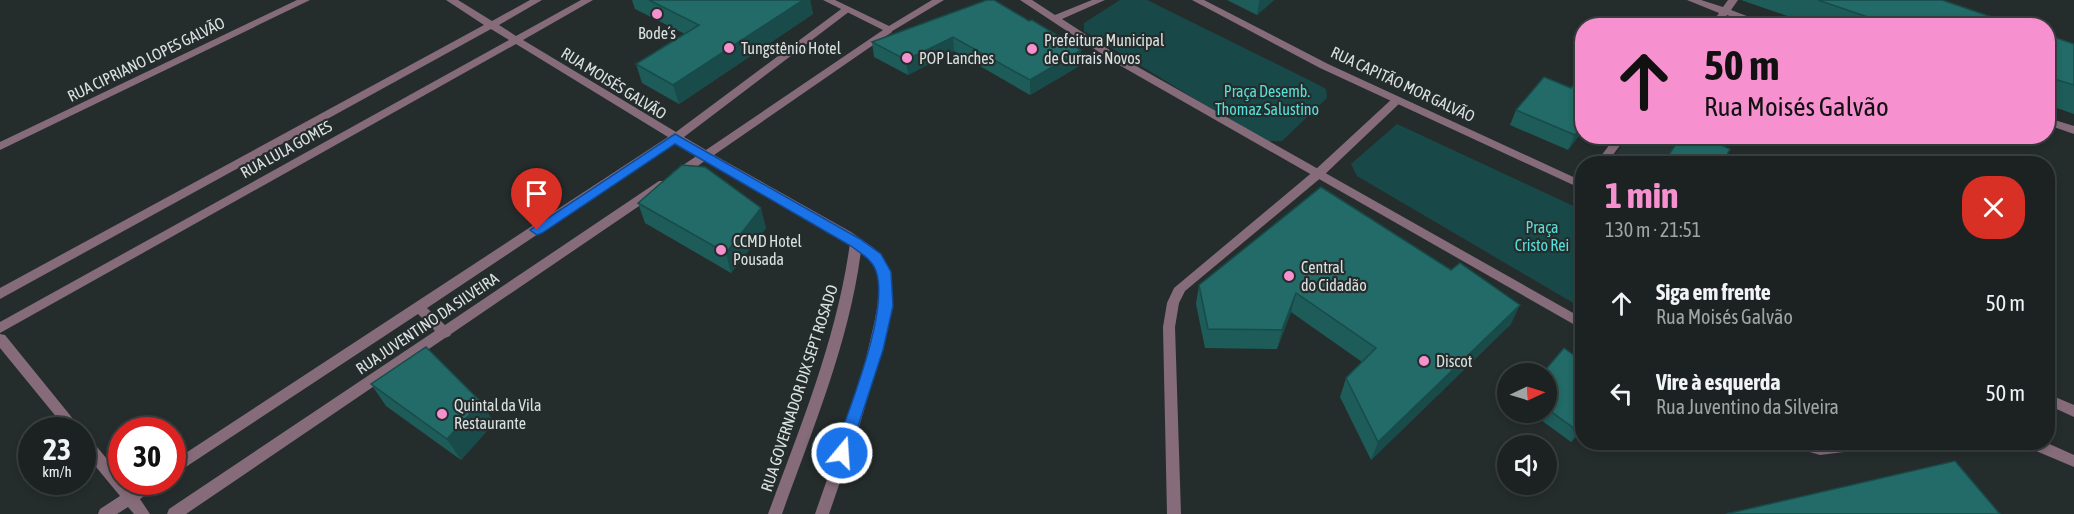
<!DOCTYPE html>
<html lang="pt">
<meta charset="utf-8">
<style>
:root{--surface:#1c2221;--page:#292f2e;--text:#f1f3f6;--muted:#a0a4a5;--line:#3a3f3f;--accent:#f790ce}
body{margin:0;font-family:"Asap Condensed",sans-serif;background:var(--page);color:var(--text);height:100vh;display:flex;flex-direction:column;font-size:22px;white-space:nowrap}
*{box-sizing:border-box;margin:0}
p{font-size:20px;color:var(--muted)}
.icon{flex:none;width:33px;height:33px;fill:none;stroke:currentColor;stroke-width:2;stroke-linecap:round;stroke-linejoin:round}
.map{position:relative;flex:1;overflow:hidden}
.drawer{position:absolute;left:1575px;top:156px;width:480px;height:294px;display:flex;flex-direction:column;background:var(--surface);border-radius:24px;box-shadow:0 3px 9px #0003,0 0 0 2px var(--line)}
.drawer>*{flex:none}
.hud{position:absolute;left:1575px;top:18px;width:480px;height:126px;border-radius:24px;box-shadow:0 3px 9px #0003,0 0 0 2px var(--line);background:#f790ce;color:#111;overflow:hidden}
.needle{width:39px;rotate:86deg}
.fabs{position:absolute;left:1497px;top:363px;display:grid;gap:12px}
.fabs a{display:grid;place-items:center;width:60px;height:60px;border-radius:50%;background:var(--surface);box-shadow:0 3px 9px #0003,0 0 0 2px var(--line);font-size:30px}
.speed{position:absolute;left:18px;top:417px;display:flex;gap:12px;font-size:30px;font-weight:700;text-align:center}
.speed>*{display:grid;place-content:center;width:78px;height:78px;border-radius:50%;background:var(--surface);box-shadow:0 3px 9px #0003,0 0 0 2px var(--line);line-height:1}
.speed small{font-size:15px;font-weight:400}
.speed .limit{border:9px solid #d22;background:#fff;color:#111}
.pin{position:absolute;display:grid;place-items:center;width:51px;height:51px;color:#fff;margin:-62px -26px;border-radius:50% 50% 50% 0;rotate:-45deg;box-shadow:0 0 6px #0007}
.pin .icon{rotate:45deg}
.me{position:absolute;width:66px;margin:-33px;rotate:18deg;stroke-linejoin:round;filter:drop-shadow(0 0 4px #0008)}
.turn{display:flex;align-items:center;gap:21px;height:126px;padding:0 30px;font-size:27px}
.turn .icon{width:78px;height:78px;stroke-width:2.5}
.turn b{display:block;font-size:42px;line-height:51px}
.round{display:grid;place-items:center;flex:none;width:63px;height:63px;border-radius:24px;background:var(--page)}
.head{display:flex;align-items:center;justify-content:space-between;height:102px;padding:0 30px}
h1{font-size:36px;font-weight:700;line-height:45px;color:var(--accent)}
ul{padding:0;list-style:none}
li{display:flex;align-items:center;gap:18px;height:90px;padding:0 30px}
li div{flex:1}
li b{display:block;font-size:22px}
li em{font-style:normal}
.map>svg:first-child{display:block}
.built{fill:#283837}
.green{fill:#184948}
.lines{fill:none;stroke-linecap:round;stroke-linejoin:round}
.minor{fill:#866c7a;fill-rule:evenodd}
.tertiary{fill:#866c7a;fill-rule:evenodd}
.wall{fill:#1d5c59}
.shaded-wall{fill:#184b49}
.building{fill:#226b68;stroke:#184b49;stroke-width:1.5}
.route{fill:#1a73e8;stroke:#114b97;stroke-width:1.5}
.poi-dot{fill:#f790ce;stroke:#252d2c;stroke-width:2}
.labels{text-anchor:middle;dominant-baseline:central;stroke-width:4.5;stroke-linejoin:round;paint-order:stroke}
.poi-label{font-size:16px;fill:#dbe0e0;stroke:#252d2c;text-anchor:start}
.street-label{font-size:16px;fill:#dbe0e0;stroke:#252d2c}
.park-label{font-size:16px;fill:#57e0db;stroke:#252d2c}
</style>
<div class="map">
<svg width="2074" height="514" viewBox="0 0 2074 514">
<rect width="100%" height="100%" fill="#252d2c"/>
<path class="built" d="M1675 136 1681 139 1665 163 1609 164 1628 137Z"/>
<path class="green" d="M1120 0H1147L1315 83 1326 89 1327 98 1282 141H1267L1254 135 1084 31V23Z
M1397 124 1582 210V308L1357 176 1351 164Z"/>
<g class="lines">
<path class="minor" d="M297 0H310L0 150V142Z
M446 0H458L492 21 530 0H542L499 25 516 36 581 0H593L523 40 676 132 844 7H850V11L684 137 706 150 886 28H892V32L714 155 851 232 874 248 889 270 891 290 888 319 881 353 859 427 829 514H815C835 456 858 397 871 337 876 316 881 294 877 273 875 264 868 257 861 251 849 343 813 428 782 514H768C801 425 837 338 850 243L706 160 681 178H673L671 175 673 172 698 155 676 142 427 308 445 325 659 181H667L669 184 667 187 451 334 450 336 445 338 186 514H167L169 509 435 331 418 314 172 476V462L668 137 516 44 0 333V322L509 40 491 29 0 299V288L484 25Z
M1687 0H1701L1723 7 1728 0H1738L1731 10 1773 26H1757L1727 15 1720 26H1710L1719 13Z
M1397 97 1401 98 1402 100 1401 102 1323 176 1185 291 1179 303 1175 327 1181 514H1167L1163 327 1167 303 1174 288 1315 170 1393 98Z
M2048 118 2074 126V134L2048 125Z
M1616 136H1627L1606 164H1595Z
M0 334 5 335 82 430H67L0 348Z
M82 433 87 435 122 477V482H125L131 489 143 482H161L159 486 140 499 150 514H134L128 507 117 514H98L100 509 120 496 82 450Z"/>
<path class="tertiary" d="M823 0H835L889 26 932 0H944L889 33Z
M1020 0H1032L1055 15 1092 0H1105L1062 19 1122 58 1582 318V329L1114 62Z
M1192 0H1204L1328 64 1582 181V189L1320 68Z
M2048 394 2074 405V417L2048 405Z
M1787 442H1883L1881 446 1876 448 1820 455 1789 446Z
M2022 442H2045L2074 455V467L2024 446Z"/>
</g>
<path class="wall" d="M632 0H810L813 14 679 104 642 83 636 64 685 34 635 9Z
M1227 0H1274L1257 15Z
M1741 0H1942L2018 26H1816Z
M1029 21 1081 50V65L1030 95 954 51 908 75 874 57 872 42Z
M2048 35 2074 44V114L2048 105Z
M1571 88 1582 132 1568 150 1510 125 1516 110Z
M1321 187 1511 324 1371 460 1340 397 1346 378 1362 362 1291 312 1277 349 1205 348 1196 304 1199 285Z
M638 203 766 228 731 273 645 223Z
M1546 374 1582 431 1571 442 1530 412H1546Z
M371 384 481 402 494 423 461 460 386 406Z"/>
<path class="shaded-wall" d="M803 0H810L813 14 679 104 673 85Z
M1260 0H1274L1257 15 1259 1Z
M953 37 954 51 908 75 906 60Z
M1081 50V65L1030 95V80Z
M1582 126V132L1568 150 1575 135Z
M761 208 766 228 731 273 726 253Z
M1296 293 1291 312 1277 349 1282 330Z
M1520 305 1511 324 1371 460 1378 442Z
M481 402 494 423 461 460 447 439Z
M1582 426V431L1571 442 1578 431Z"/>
<path class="building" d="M649 0H803L673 85 636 64 699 25Z
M987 0H994L1029 21 1032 20 1081 50 1030 80 953 37 906 60 872 42Z
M1818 0H1942L2018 26H1894Z
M2048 35 2074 44V85L2048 77Z
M1582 74V126L1575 135 1516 110 1544 77 1571 88Z
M1681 136H1702L1730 149 1722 164H1663Z
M682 165 705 167 761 208 726 253 638 203Z
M1321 187 1451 270 1460 263 1520 305 1378 442 1346 378 1376 348 1296 293 1282 330 1208 329 1199 285Z
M426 347 481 402 447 439 371 384Z
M1564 348 1582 361V426L1578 431 1546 408V374H1542Z
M1955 461 2000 514H1726Z"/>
<path class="route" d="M675 134 860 239 881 254 891 272 893 306 883 350 848 457 842 459 836 457 834 453C848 411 890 311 876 271 872 259 860 253 851 246L675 144 542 233 537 235 530 230Z"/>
<g class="poi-dot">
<circle cx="657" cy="14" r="6"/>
<circle cx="729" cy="48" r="6"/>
<circle cx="1032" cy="49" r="6"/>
<circle cx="907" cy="58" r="6"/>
<circle cx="721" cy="250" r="6"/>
<circle cx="1289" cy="276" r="6"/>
<circle cx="1424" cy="361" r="6"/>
<circle cx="442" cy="414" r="6"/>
</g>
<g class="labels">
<g class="poi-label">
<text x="657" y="33" text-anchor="middle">Bode´s</text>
<text x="1044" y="40">Prefeitura Municipal<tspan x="1044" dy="18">de Currais Novos</tspan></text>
<text x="741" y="48">Tungstênio Hotel</text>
<text x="919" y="58">POP Lanches</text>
<text x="733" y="241">CCMD Hotel<tspan x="733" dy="18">Pousada</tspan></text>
<text x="1301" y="267">Central<tspan x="1301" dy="18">do Cidadão</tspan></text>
<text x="1436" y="361">Discot</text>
<text x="454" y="405">Quintal da Vila<tspan x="454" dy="18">Restaurante</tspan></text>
</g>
<g class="street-label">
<text transform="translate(146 59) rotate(-26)">RUA CIPRIANO LOPES GALVÃO</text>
<text transform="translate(614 83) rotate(32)">RUA MOISÉS GALVÃO</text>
<text transform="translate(1403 84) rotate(25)">RUA CAPITÃO MOR GALVÃO</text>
<text transform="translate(286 149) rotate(-29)">RUA LULA GOMES</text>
<text transform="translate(427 323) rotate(-34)">RUA JUVENTINO DA SILVEIRA</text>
<text transform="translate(799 388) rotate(-72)">RUA GOVERNADOR DIX SEPT ROSADO</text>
</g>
<g class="park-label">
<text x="1267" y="91">Praça Desemb.<tspan x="1267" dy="18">Thomaz Salustino</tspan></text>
<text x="1542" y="227">Praça<tspan x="1542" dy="18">Cristo Rei</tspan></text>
</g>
</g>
</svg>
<div class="fabs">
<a><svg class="needle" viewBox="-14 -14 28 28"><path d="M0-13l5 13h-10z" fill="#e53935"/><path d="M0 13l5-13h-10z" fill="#a0a4a5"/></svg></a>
<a><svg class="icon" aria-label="sound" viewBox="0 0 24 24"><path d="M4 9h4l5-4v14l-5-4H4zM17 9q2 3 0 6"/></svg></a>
</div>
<div class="speed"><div>23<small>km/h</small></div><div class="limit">30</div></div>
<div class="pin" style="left:537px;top:230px;background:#d93025"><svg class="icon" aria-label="arrive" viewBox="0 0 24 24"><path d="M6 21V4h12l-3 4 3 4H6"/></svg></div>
<svg class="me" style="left:842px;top:453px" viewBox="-20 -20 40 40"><circle r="17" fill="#1a73e8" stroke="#fff" stroke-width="3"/><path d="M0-11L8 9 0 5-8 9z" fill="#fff"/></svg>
<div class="hud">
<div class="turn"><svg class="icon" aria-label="ahead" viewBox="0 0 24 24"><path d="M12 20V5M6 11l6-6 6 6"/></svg><div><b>50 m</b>Rua Moisés Galvão</div></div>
</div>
<section class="drawer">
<div class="head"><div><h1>1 min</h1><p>130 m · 21:51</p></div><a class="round" style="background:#d93025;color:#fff"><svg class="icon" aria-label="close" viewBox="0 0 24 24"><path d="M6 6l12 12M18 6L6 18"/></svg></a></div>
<ul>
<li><svg class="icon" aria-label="ahead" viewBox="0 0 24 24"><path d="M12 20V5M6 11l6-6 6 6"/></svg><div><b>Siga em frente</b><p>Rua Moisés Galvão</p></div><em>50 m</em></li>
<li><svg class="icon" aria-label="left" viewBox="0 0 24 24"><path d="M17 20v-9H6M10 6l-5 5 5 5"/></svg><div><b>Vire à esquerda</b><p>Rua Juventino da Silveira</p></div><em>50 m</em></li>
</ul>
</section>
</div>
